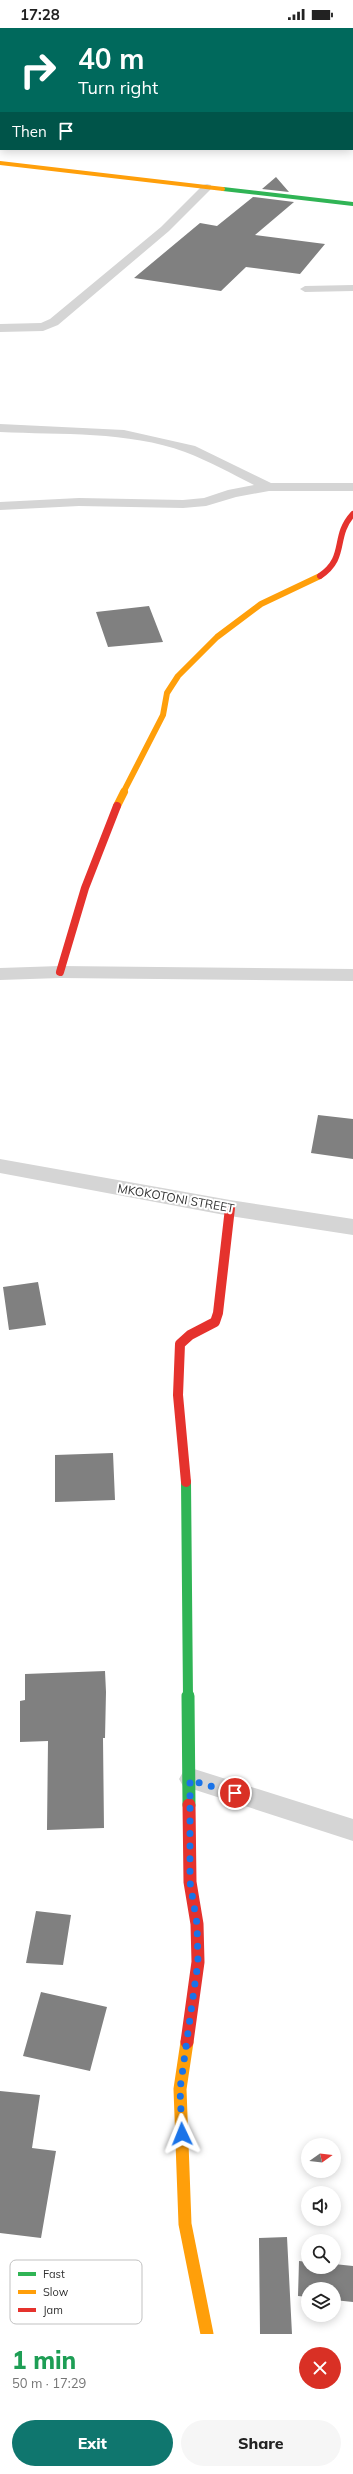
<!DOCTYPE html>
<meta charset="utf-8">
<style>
:root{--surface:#fff;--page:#f6f6f6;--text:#222;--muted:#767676;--accent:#0f766e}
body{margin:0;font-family:Mulish,sans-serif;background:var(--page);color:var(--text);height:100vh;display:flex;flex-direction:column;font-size:15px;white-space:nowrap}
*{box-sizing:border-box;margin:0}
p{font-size:13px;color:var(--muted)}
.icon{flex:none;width:22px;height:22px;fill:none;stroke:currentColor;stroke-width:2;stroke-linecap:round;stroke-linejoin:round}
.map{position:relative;height:2306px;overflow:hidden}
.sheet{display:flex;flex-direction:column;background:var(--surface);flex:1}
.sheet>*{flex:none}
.guide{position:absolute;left:0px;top:0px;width:353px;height:122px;box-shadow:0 2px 10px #0003;background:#00695c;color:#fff;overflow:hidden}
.needle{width:26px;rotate:76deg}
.fabs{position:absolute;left:301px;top:2110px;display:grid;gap:8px}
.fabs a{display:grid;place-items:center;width:40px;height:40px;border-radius:50%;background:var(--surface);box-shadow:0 2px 10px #0003;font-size:20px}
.pin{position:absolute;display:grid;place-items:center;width:34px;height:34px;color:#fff;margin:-17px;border:2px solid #fff;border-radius:50%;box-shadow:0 1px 4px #0007}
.me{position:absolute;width:44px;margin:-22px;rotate:358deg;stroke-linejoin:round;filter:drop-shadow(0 0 3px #0008)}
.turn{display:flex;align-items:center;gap:14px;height:84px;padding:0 12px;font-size:18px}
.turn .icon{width:52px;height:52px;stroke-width:2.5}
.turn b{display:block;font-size:28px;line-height:34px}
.then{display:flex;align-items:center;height:38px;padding:0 12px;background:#0003;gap:8px;font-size:15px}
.round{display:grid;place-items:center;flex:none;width:42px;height:42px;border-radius:21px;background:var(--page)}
.overview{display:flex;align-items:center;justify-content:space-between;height:68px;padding:0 12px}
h1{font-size:24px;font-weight:800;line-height:30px;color:#1e9e55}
.cta{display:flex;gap:8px;margin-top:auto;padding:8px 12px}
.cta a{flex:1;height:46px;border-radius:24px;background:var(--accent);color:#fff;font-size:16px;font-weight:800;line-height:46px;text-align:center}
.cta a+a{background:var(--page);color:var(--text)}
.status{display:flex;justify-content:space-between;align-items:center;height:28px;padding:0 20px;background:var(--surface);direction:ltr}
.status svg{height:11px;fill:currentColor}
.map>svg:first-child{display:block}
.building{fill:#808080}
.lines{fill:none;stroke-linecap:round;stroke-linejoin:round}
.lane{fill:#d5d5d5;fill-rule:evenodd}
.street{fill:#d5d5d5;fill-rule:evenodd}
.fast-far2{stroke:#30b455;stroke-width:4}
.fast-far1{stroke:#30b455;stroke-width:10}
.fast{stroke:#30b455;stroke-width:13}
.slow-far3{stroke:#ff9f0a;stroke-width:4}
.slow-far2{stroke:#ff9f0a;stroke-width:6}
.slow-far1{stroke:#ff9f0a;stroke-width:8}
.slow{stroke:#ff9f0a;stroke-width:13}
.jam-far3{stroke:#e5322d;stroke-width:6}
.jam-far2{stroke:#e5322d;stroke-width:8}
.jam-far1{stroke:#e5322d;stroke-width:10}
.jam{stroke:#e5322d;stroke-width:13}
.route{stroke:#1a73e8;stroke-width:7;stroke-dasharray:0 12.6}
.labels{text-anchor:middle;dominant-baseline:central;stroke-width:4;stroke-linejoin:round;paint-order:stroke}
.street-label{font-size:12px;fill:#313131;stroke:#fff}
.key{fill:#fff;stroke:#c1c1c1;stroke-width:1}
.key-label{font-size:11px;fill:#313131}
</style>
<div class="status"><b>17:28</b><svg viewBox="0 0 49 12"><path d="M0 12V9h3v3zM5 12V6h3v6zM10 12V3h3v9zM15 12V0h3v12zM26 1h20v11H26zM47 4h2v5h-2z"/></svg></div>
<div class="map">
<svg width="353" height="2306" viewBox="0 0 353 2306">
<rect width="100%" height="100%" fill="#fff"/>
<path class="building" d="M276 149 289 164 262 161Z
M253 169 294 174 255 207 325 216 300 246 246 239 221 263 134 250 200 195 217 198Z
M149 578 163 614 108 619 96 584Z
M318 1087 353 1091V1131L311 1125Z
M38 1254 46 1297 9 1302 3 1259Z
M113 1425 115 1472 55 1474V1427Z
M105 1643 106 1664 105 1710H103L104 1800 47 1802 48 1713 20 1714V1673L25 1672V1646Z
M36 1883 71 1887 63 1937 26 1935Z
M41 1964 107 1979 90 2043 23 2028Z
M0 2063 40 2067 32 2120 56 2123 41 2210 0 2205Z
M287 2209 292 2306H260L259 2210Z
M299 2233 308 2234V2239H334V2236L353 2238V2274L334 2272V2261H308V2269L298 2268Z"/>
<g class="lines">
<path class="lane" d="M353 257V263L305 264 300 261 305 258Z
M191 1740 353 1791V1813L183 1758 179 1751 183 1744Z"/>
<path class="street" d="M1 0H10V1H1Z
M95 0H114V1H95Z
M352 21H353V27H352Z
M352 55H353V61H352Z
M0 91H1V97H0Z
M352 99H353V105H352Z
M207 156 211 157V161L169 203 58 297 43 303 0 304V296L41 295 50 291 161 199 203 157Z
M0 396 124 402 195 418 271 455H353V463H269L236 469 206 478 183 480 79 478 0 482V474L79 470 183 472 204 470 228 462 254 457C232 446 209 433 185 424 128 403 61 407 0 404Z
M60 938 353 941V953L60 950 0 952V940Z
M0 1131 230 1172 353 1191V1207L230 1188 0 1145Z"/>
<path class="fast-far2" d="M223 161 353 176"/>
<path class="fast-far1" d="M186 1454 188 1669"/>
<path class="fast" d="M188 1668 189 1777"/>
<path class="slow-far3" d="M0 135 223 161"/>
<path class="slow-far2" d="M123 765 163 687 167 665 178 648 217 609 261 576 320 548"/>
<path class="slow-far1" d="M117 778 124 764"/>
<path class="slow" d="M187 2014 180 2061 185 2196 207 2306"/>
<path class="jam-far3" d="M320 548C348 529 332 509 353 486"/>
<path class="jam-far2" d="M60 944 85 860 117 778"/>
<path class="jam-far1" d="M186 1454 178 1367 180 1316 190 1307 215 1294 218 1285 230 1180"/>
<path class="jam" d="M187 2014 198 1934 197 1896 190 1854 189 1777"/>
</g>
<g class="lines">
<path class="route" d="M182 2106 180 2061 198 1934 197 1896 190 1854V1752L235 1765"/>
</g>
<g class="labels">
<g class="street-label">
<text transform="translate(176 1170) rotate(10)">MKOKOTONI STREET</text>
</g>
</g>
<rect x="10" y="2232" width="132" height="64" rx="6" class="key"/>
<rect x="18" y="2244" width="18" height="4" fill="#30b455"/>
<rect x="18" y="2262" width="18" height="4" fill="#ff9f0a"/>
<rect x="18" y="2280" width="18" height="4" fill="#e5322d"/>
<g class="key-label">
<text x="43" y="2250">Fast</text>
<text x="43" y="2268">Slow</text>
<text x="43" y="2286">Jam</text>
</g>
</svg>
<div class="fabs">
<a><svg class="needle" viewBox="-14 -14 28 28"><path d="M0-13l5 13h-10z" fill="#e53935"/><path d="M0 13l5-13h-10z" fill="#767676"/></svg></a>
<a><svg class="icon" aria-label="sound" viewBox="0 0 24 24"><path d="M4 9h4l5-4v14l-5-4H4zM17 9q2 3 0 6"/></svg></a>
<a><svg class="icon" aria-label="search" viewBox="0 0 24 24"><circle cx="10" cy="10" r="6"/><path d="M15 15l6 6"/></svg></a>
<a><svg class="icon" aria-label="layers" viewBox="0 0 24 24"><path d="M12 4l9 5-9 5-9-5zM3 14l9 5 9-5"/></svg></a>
</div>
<div class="pin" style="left:235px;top:1765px;background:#d93025"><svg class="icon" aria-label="arrive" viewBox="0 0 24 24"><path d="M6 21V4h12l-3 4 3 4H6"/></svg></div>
<svg class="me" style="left:182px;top:2106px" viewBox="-20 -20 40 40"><path d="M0-17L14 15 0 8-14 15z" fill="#1a73e8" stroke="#fff" stroke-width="4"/></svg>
<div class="guide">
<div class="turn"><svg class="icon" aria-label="right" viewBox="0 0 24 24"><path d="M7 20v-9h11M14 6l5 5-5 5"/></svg><div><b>40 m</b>Turn right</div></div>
<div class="then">Then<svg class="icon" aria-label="arrive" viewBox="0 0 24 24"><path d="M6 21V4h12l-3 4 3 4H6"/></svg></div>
</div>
</div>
<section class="sheet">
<div class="overview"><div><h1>1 min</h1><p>50 m · 17:29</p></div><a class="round" style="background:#d93025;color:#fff"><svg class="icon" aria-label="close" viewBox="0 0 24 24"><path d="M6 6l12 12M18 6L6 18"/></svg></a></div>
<div class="cta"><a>Exit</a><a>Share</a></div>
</section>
